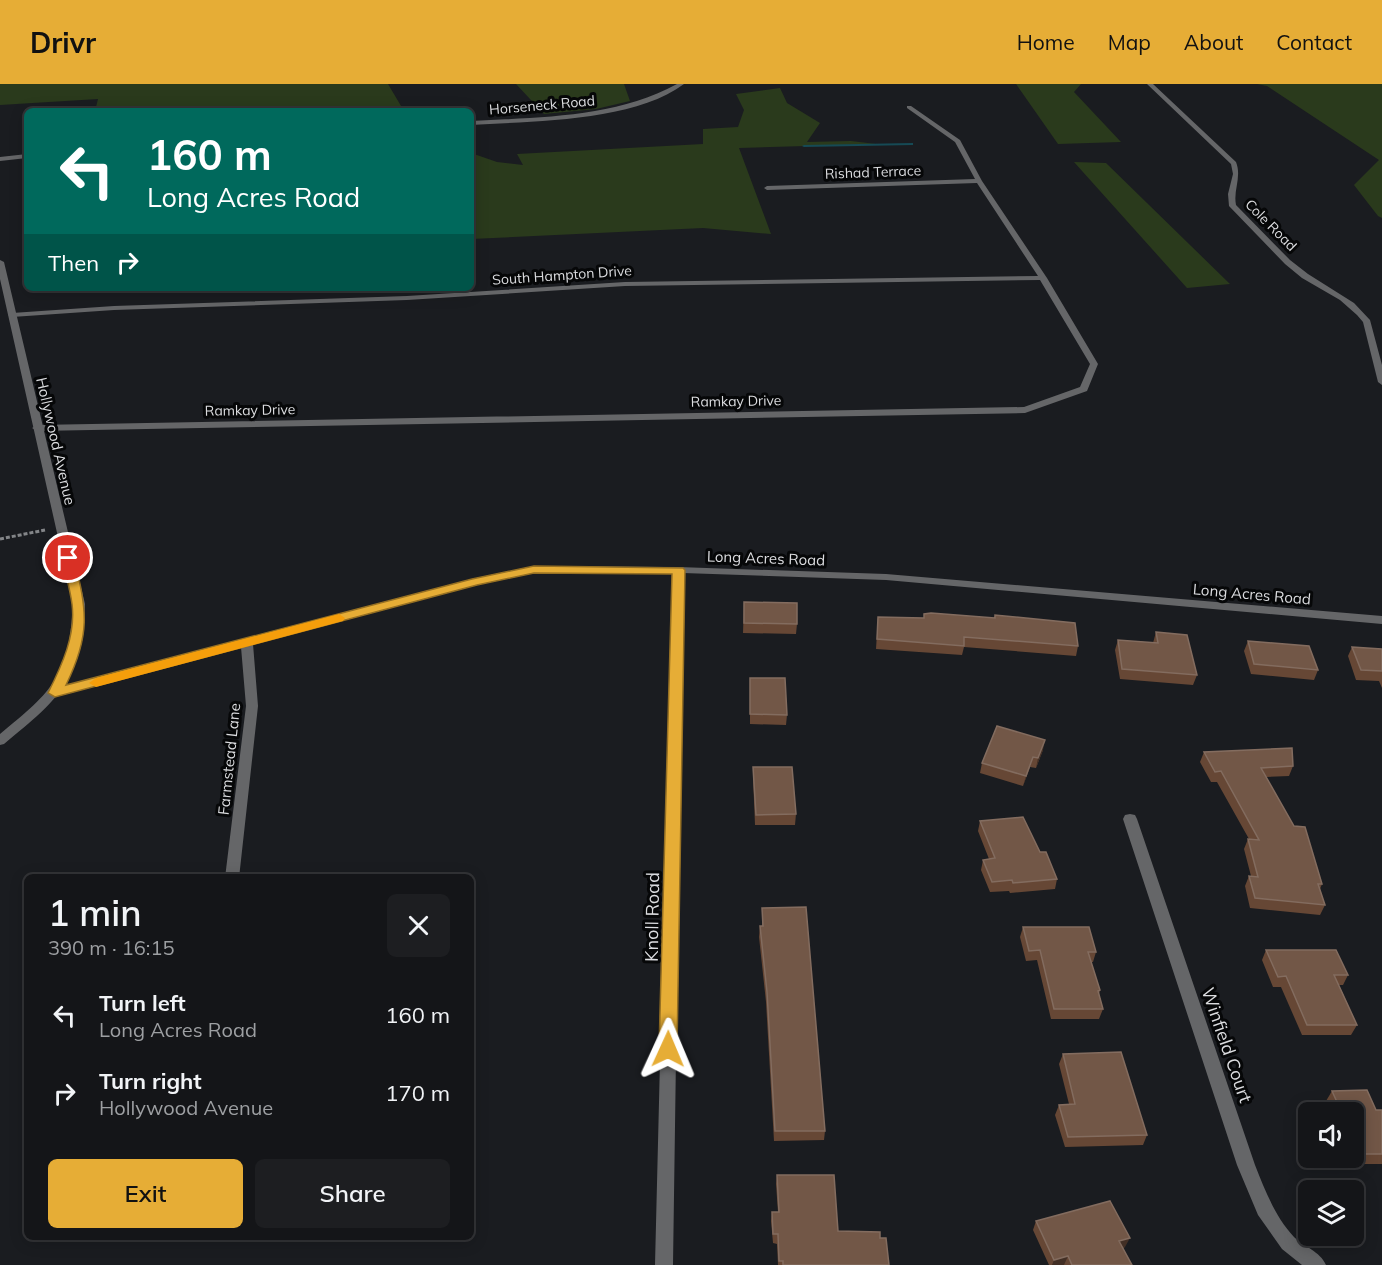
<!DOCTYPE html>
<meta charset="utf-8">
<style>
:root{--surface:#141518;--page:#1d1e21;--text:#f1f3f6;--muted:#9d9fa2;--line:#333437;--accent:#e6ad36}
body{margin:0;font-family:Mulish,sans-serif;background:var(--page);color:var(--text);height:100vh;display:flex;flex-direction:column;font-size:22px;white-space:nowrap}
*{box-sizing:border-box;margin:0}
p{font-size:20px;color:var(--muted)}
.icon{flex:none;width:33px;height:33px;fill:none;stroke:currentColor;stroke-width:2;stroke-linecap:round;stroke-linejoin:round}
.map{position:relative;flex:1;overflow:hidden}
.details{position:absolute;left:24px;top:790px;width:450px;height:366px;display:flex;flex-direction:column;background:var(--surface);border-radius:9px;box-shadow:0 3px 15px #0003,0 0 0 2px var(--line)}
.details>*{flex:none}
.banner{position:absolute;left:24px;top:24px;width:450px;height:183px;border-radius:9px;box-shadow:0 3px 15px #0003,0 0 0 2px var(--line);background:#00695c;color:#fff;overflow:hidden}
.fabs{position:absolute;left:1298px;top:1018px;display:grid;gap:12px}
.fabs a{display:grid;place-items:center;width:66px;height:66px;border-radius:9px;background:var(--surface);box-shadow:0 3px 15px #0003,0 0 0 2px var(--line);font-size:30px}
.pin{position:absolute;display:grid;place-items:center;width:51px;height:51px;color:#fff;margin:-26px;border:3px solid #fff;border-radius:50%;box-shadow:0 2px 6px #0007}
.me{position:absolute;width:66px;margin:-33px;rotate:1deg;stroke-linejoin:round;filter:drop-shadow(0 0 4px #0008)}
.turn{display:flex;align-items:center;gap:21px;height:126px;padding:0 24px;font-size:27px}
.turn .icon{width:78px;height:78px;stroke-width:2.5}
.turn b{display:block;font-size:42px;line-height:51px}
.then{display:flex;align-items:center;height:57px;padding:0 24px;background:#0003;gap:12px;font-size:22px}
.round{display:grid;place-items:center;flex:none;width:63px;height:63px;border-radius:9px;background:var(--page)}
.head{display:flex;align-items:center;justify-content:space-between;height:102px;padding:0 24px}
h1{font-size:36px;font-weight:600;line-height:45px}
.button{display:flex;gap:12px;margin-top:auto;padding:12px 24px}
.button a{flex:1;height:69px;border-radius:9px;background:var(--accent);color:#111;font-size:24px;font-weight:600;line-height:69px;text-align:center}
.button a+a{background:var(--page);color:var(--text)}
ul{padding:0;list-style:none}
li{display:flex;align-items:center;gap:18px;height:78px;padding:0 24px}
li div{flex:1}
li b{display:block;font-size:22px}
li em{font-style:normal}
header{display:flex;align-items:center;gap:36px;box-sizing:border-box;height:84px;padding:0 30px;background:var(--accent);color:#111}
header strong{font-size:28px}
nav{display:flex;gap:33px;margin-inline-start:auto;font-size:21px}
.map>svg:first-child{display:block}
.green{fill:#2a3a1c}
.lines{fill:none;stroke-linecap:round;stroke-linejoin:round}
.stream{fill:#164a55;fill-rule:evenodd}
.path{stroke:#838588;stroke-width:3;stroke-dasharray:4 2;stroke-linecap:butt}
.service{fill:#656668;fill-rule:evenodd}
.minor{fill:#656668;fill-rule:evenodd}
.tertiary{fill:#656668;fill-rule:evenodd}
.wall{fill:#664735}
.shaded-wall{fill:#422f25}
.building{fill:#725747;stroke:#836c5f;stroke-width:1.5}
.route{fill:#e6ad36;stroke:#967023;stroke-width:1.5}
.slow{fill:#f59e0b}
.labels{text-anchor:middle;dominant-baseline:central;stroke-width:6;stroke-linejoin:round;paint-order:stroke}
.far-street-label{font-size:14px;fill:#dbdcdf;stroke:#060708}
.street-label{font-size:15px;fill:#dbdcdf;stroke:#060708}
.near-street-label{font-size:18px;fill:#dbdcdf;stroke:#060708}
</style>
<header>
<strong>Drivr</strong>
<nav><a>Home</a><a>Map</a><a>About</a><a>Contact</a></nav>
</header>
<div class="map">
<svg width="1382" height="1181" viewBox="0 0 1382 1181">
<rect width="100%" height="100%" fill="#1a1c20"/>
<path class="green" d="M0 0H388L404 27H95L98 15 0 21Z
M516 0H624L630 17 596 25 544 30Z
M1016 0H1081L1074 8 1121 58 1058 60Z
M1257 0H1382V134L1378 132 1354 101 1379 76 1267 2Z
M780 4 787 19 820 39 807 58 851 57 876 60 739 64 771 150 703 144 471 155V69L497 78 523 81 517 70 703 60V45L738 43 744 26 736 10Z
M1074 78 1106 79 1230 200 1187 204Z"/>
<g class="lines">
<path class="stream" d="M912 59H913V61L804 63 802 62 804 61Z"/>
<path class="path" d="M0 455 45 446"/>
<path class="service" d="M25 25H67L70 27 27 28Z"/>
<path class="minor" d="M1147 0H1153L1236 78C1242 93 1233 106 1236 121L1290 176 1308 190 1354 219 1370 236 1382 281V301L1378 298 1363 238 1357 231 1340 216 1302 194 1285 180 1229 122 1228 110 1233 90 1231 80Z
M907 22H911L960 56 982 97 1047 194 1098 280 1087 307 1025 329 37 347 32 344 37 341 1024 323 1080 303 1090 280 1040 196 625 202 407 216 114 226 12 233 8 231 12 229 114 222 407 212 625 198 1038 192 977 99 767 106 764 104 767 102 975 95 955 58 907 24Z
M534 482 678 483 886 490 1382 532V540L886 496 683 489 673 1181H655L672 489 534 488 477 500 253 560 258 622 239 794H225L246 622 241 563 55 613 49 609 55 605 472 495Z
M1130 730 1135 731 1137 735 1255 1081C1265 1106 1275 1133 1294 1153 1304 1163 1320 1167 1326 1181H1302L1282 1165 1258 1131 1237 1081 1123 735 1125 731Z"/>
<path class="tertiary" d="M677 0H684C633 38 533 37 471 41V37C541 33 614 34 677 0Z
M27 70V74L0 77V73Z
M0 176 4 178 85 520C81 597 61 613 4 660L0 661V650C54 606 69 592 73 520L0 195Z"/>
</g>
<path class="wall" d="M744 518 797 540 796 550 743 549Z
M995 531 1078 562 1076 572 964 563 962 571 876 565 878 533 923 534H994Z
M1156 548 1197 591 1193 601 1120 595 1115 566 1118 556 1153 559Z
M1248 557 1318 586 1314 596 1251 590 1244 567Z
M1352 563 1382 565V604L1379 597 1356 596 1348 572Z
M750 594 787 631 786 641 750 640Z
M1043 666 1036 684 1030 683 1023 702 980 689 982 679Z
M1204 668 1293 682 1289 692 1266 693 1322 800 1320 805 1325 821 1320 831 1250 824 1245 802 1249 792H1251L1244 765 1248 755H1249L1217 698H1211L1200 678Z
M753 683 796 730 795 741H755L753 693Z
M980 737 1040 768 1057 795 1055 805 1010 809 1009 807 990 808 981 786 983 776 989 775 978 747Z
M762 824 825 1047 824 1056 774 1057 766 918 759 853 760 842H762Z
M1023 843 1096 868 1093 878H1091L1100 906 1099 910 1103 925 1099 935H1051L1037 876 1026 877 1020 853Z
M1266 866 1348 891 1343 901H1339L1357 941 1351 951H1302L1281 903H1273L1262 876Z
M1063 970 1147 1051 1143 1061 1065 1063 1055 1031 1059 1021 1069 1020 1059 980Z
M1332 1007 1376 1026H1382V1080H1353L1351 1074H1353V1029H1331L1326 1017Z
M777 1091 838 1147 880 1154 889 1181H778L777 1160 773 1159 771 1137 772 1128H778L776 1100Z
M1036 1137 1125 1163 1123 1164 1132 1181H1049L1033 1146Z"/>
<path class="shaded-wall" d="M1045 656 1043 666 1036 684 1038 674Z
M1033 673 1030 683 1023 702 1026 692Z
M1130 1154 1125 1163 1115 1166 1119 1157Z
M1068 1172 1064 1181H1052L1054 1176Z"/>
<path class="building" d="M744 518 797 519V540L744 539Z
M931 529 995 534V531L1075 539 1078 562 964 553V562L877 555 878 533 924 534V530Z
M1156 548 1187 551 1197 591 1122 585 1118 556 1158 559Z
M1248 557 1309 562 1318 586 1254 580Z
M1352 563 1382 565V587L1361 586Z
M750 594H785L787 631 750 630Z
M997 642 1045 656 1038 674 1033 673 1026 692 982 679Z
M1292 664 1293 682 1261 684 1294 742 1305 743 1322 800H1318L1325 821 1255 814 1249 792 1258 793 1248 755 1259 756 1221 687 1215 688 1204 668Z
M753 683H792L796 730 756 731Z
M1023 733 1040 768H1046L1057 795 1013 799 1012 796 992 798 983 776 995 774 980 737Z
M806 823 825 1047H775L767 908 760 842H763L762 824Z
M1023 843H1089L1096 868H1088L1100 906 1098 907 1103 925H1054L1040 866 1029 867Z
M1266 866H1336L1348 891H1334L1357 941H1307L1286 892 1278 893Z
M1121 968 1147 1051 1068 1053 1059 1021 1075 1020 1063 970Z
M1367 1006 1376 1026H1382V1070H1359L1353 1056V1029H1342L1332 1007Z
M777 1091H834L838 1147 880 1148V1154H886L889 1181H783V1177H779L778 1150H773L772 1128H779Z
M1110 1117 1130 1154 1119 1157 1132 1181H1072L1068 1172 1054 1176 1036 1137Z"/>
<path class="route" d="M68 470 74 474C87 527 91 550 66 601L472 495 534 482 683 484 685 486 677 965 675 971 668 973 662 971 659 965 672 490 534 489 477 501 55 613 48 609C62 581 76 551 72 520 70 504 65 489 62 474Z"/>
<path class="slow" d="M339 530 345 534 343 537 96 603 89 599 96 594Z"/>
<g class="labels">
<g class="far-street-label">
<text transform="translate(542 21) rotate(-5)">Horseneck Road</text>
<text transform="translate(873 88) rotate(-2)">Rishad Terrace</text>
<text transform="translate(1271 141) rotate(45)">Cole Road</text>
<text transform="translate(562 191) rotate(-4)">South Hampton Drive</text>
<text transform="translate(736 317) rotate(-1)">Ramkay Drive</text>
<text transform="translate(250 326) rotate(-1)">Ramkay Drive</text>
</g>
<g class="street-label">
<text transform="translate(56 357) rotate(77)">Hollywood Avenue</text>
<text transform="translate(766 474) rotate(2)">Long Acres Road</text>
<text transform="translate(1252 510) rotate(5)">Long Acres Road</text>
<text transform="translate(229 675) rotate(-84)">Farmstead Lane</text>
</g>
<g class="near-street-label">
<text transform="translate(652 833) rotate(-89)">Knoll Road</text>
<text transform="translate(1227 961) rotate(71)">Winfield Court</text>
</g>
</g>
</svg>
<div class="fabs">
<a><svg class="icon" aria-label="sound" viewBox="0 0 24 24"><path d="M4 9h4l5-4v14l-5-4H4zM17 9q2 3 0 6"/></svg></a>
<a><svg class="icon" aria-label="layers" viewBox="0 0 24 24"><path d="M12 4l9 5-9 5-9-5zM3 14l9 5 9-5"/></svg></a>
</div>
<div class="pin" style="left:68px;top:474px;background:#d93025"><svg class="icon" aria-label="arrive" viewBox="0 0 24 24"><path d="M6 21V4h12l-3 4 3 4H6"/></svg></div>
<svg class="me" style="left:668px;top:965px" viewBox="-20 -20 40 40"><path d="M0-17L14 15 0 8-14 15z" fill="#e6ad36" stroke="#fff" stroke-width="4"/></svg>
<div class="banner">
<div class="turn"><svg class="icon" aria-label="left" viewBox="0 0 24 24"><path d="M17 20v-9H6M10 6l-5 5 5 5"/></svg><div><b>160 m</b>Long Acres Road</div></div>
<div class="then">Then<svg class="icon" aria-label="right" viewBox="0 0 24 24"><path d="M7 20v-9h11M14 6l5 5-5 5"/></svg></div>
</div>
<section class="details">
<div class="head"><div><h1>1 min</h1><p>390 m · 16:15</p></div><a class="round"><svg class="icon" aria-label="close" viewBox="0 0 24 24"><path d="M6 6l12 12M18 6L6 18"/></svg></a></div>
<ul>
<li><svg class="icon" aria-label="left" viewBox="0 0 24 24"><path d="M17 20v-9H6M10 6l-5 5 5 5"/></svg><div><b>Turn left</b><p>Long Acres Road</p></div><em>160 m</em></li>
<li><svg class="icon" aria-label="right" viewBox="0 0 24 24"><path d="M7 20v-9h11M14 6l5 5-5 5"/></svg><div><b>Turn right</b><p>Hollywood Avenue</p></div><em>170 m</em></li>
</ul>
<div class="button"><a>Exit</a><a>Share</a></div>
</section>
</div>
